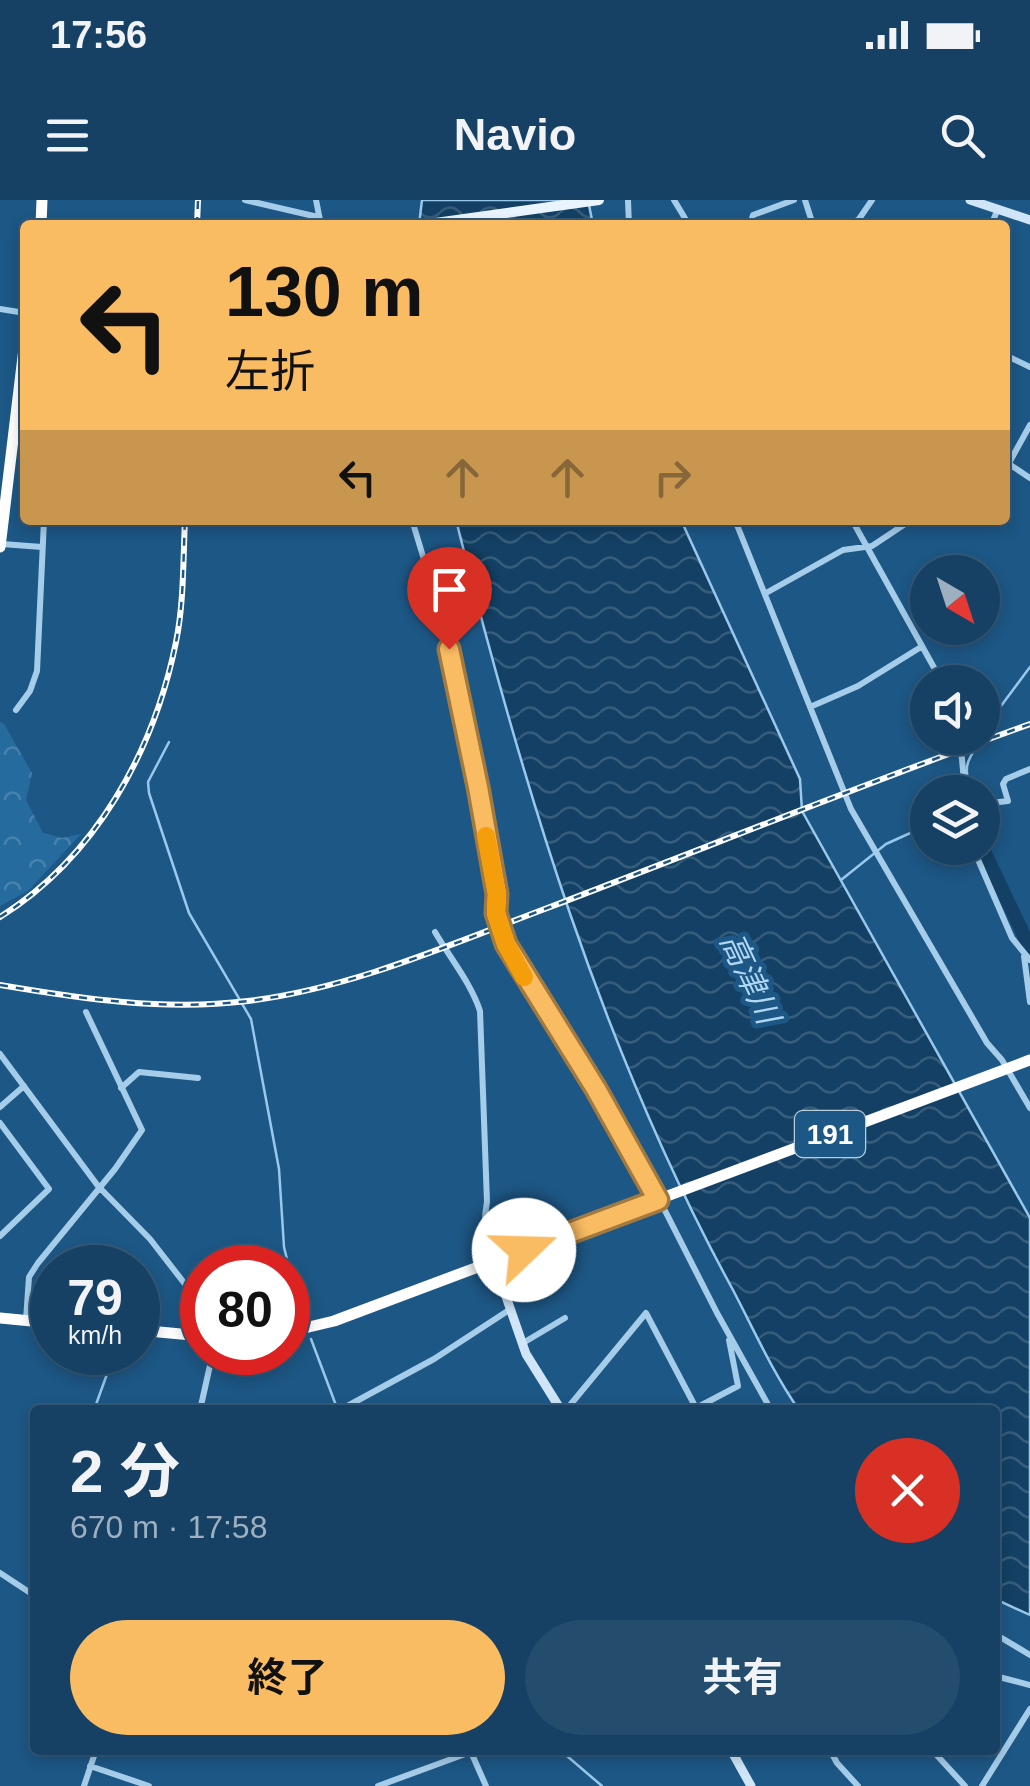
<!DOCTYPE html>
<html lang="ja">
<meta charset="utf-8">
<style>
:root{--surface:#164164;--page:#234c6d;--text:#f1f3f6;--muted:#9eafbf;--line:#355a78;--accent:#fabc63}
body{margin:0;font-family:Helvetica,"Noto Sans JP",sans-serif;background:var(--page);color:var(--text);height:100vh;display:flex;flex-direction:column;font-size:38px;white-space:nowrap}
*{box-sizing:border-box;margin:0}
p{font-size:32px;color:var(--muted)}
.icon{flex:none;width:55px;height:55px;fill:none;stroke:currentColor;stroke-width:2;stroke-linecap:round;stroke-linejoin:round}
.map{position:relative;flex:1;overflow:hidden}
.details{position:absolute;left:30px;top:1205px;width:970px;height:350px;display:flex;flex-direction:column;background:var(--surface);border-radius:10px;box-shadow:0 5px 15px #0003,0 0 0 2px var(--line)}
.details>*{flex:none}
.hud{position:absolute;left:20px;top:20px;width:990px;height:305px;border-radius:10px;box-shadow:0 5px 15px #0003,0 0 0 2px var(--line);background:#fabc63;color:#111;overflow:hidden}
.needle{width:65px;rotate:141deg}
.buttons{position:absolute;left:910px;top:355px;display:grid;gap:20px}
.buttons a{display:grid;place-items:center;width:90px;height:90px;border-radius:50%;background:var(--surface);box-shadow:0 5px 15px #0003,0 0 0 2px var(--line);font-size:50px}
.speed{position:absolute;left:30px;top:1045px;display:flex;gap:20px;font-size:50px;font-weight:700;text-align:center}
.speed>*{display:grid;place-content:center;width:130px;height:130px;border-radius:50%;background:var(--surface);box-shadow:0 5px 15px #0003,0 0 0 2px var(--line);line-height:1}
.speed small{font-size:25px;font-weight:400}
.speed .limit{border:15px solid #d22;background:#fff;color:#111}
.pin{position:absolute;display:grid;place-items:center;width:85px;height:85px;color:#fff;margin:-102px -42px;border-radius:50% 50% 50% 0;rotate:-45deg;box-shadow:0 0 10px #0007}
.pin .icon{rotate:45deg}
.me{position:absolute;width:110px;margin:-55px;rotate:69deg;stroke-linejoin:round;filter:drop-shadow(0 0 8px #0008)}
.turn{display:flex;align-items:center;gap:35px;height:210px;padding:0 40px;font-size:45px}
.turn .icon{width:130px;height:130px;stroke-width:2.5}
.turn b{display:block;font-size:70px;line-height:85px}
.lanes{display:flex;align-items:center;height:95px;padding:0 40px;background:#0003;justify-content:center;gap:50px;direction:ltr}
.lanes .off{opacity:.35}
.round{display:grid;place-items:center;flex:none;width:105px;height:105px;border-radius:52px;background:var(--page)}
.headline{display:flex;align-items:center;justify-content:space-between;height:170px;padding:0 40px}
h1{font-size:60px;font-weight:700;line-height:75px}
.cta{display:flex;gap:20px;margin-top:auto;padding:20px 40px}
.cta a{flex:1;height:115px;border-radius:60px;background:var(--accent);color:#111;font-size:40px;font-weight:700;line-height:115px;text-align:center}
.cta a+a{background:var(--page);color:var(--text)}
.status{display:flex;justify-content:space-between;align-items:center;height:70px;padding:0 50px;background:var(--surface);direction:ltr}
.status svg{height:28px;fill:currentColor}
header{display:flex;justify-content:space-between;align-items:center;height:130px;padding:0 40px;background:var(--surface);font-size:45px;font-weight:700}
.map>svg:first-child{display:block}
.forest{fill:url(#forest-crowns)}
.water{fill:url(#water-waves);stroke:#98c9ec;stroke-width:2.5}
.lines{fill:none;stroke-linecap:round;stroke-linejoin:round}
.stream{stroke:#98c9ec;stroke-width:2.5}
.river{stroke:#134064;stroke-width:14}
.street{stroke:#a5cdea;stroke-width:6}
.secondary{stroke:#d0e6f8;stroke-width:9}
.primary{stroke:#e9f4fe;stroke-width:10}
.highway{stroke:#fff;stroke-width:11}
.rail-casing{stroke:#fff;stroke-width:6}
.rail{stroke:#1d5785;stroke-width:2.5;stroke-dasharray:8;stroke-linecap:butt}
.route-casing{stroke:#a27a40;stroke-width:25}
.route{stroke:#fabc63;stroke-width:18}
.slow{stroke:#f59e0b;stroke-width:18}
.labels{text-anchor:middle;dominant-baseline:central;stroke-width:10;stroke-linejoin:round;paint-order:stroke}
.shield{fill:#1d5785;stroke:#bbcdda;stroke-width:2.5}
.shield-label{font-size:28px;font-weight:bold;fill:#fff}
.water-label{font-size:32px;font-style:italic;fill:#b0d6f2;stroke:#1d5785}
</style>
<div class="status"><b>17:56</b><svg viewBox="0 0 49 12"><path d="M0 12V9h3v3zM5 12V6h3v6zM10 12V3h3v9zM15 12V0h3v12zM26 1h20v11H26zM47 4h2v5h-2z"/></svg></div>
<header><svg class="icon" aria-label="menu" viewBox="0 0 24 24"><path d="M4 6h16M4 12h16M4 18h16"/></svg>Navio<svg class="icon" aria-label="search" viewBox="0 0 24 24"><circle cx="10" cy="10" r="6"/><path d="M15 15l6 6"/></svg></header>
<div class="map">
<svg width="1030" height="1586" viewBox="0 0 1030 1586">
<defs>
<pattern id="forest-crowns" width="20" height="18" patternUnits="userSpaceOnUse" patternTransform="scale(2.5)"><rect width="20" height="18" fill="#266b9e"/><path d="M2 6a3 3 0 1 1 6 0M12 15a3 3 0 1 1 6 0" fill="none" stroke="#4781ad"/></pattern>
<pattern id="water-waves" width="16" height="10" patternUnits="userSpaceOnUse" patternTransform="scale(2.5)"><rect width="16" height="10" fill="#134064"/><path d="M0 5q4-4 8 0t8 0" fill="none" stroke="#365d7b"/></pattern>
</defs>
<rect width="100%" height="100%" fill="#1d5785"/>
<path class="forest" d="M0 522 4 524 32 573 26 600 43 633 62 638 81 634 28 691 0 706Z"/>
<path class="water" d="M422 0H588L593 25H419Z
M456 320H681L800 579 802 611 1030 1018V1415L995 1399V1210H799C773 1173 754 1130 733 1090 602 851 522 583 456 320Z"/>
<g class="lines">
<path class="stream" d="M982 524 995 514 1030 467
M169 542 148 582 149 593 189 713 251 819 279 969 284 1047 301 1117
M971 592C969 582 964 570 969 560 973 551 976 549 977 538
M841 680 886 644 928 625
M311 1139 337 1208
M94 1210 115 1152
M560 1550 602 1586"/>
<path class="river" d="M982 647 1030 748"/>
<path class="street" d="M245 0 318 17
M316 0 321 25
M628 0 629 25
M674 0 689 25
M805 0 813 25
M750 25 753 15 794 0
M850 25 859 19 872 0
M991 25 998 9
M0 109 25 113
M1005 155 1030 167
M1006 262 1030 278
M1009 263 1030 225
M412 320 442 419 478 587 497 694 496 713 506 744 654 989 717 1113 771 1210
M735 320 851 609 987 843 1002 860 1030 908
M852 320 942 482
M2 344 42 347
M766 393 843 350 872 346 911 320
M810 507 858 486 921 447
M16 510 30 491 37 471 44 320
M960 538 965 592
M982 604 1008 601 1003 584 1006 579 1030 569
M973 648 1012 738 1030 760
M435 732C450 758 471 783 480 811L487 1002C483 1022 484 1042 493 1061
M1024 756 1030 802
M0 854 98 986 150 1039 202 1106
M121 888 139 872 198 878
M0 907 24 886
M0 923 49 989 0 1036
M26 1120 29 1077 38 1063 115 969 142 930 86 812
M523 1143 565 1118
M200 1210 213 1152
M340 1210 434 1159 509 1110
M566 1210 646 1113 696 1208 738 1186 729 1140
M0 1373 35 1396
M995 1434 1030 1455
M995 1476 1030 1485
M830 1550 837 1563 858 1586
M932 1550 965 1586
M471 1552 486 1586
M735 1556 755 1550
M90 1566 149 1586
M84 1586 96 1550
M378 1586 476 1550
M982 1586 1030 1509"/>
<path class="secondary" d="M970 0 1030 20
M494 1062 526 1154 561 1210
M731 1550 751 1586"/>
<path class="primary" d="M421 25 599 0"/>
<path class="highway" d="M41 25 42 0
M0 347 25 140
M0 1118 52 1123
M138 1130 202 1136
M288 1132 334 1121 1030 860"/>
<defs>
<path id="rail" d="M197 25 198 0
M0 717C96 657 154 551 176 442 184 403 183 360 185 320
M0 785C82 799 164 811 248 801 353 788 451 744 550 707 710 646 869 582 1030 524"/>
</defs>
<use href="#rail" class="rail-casing"/>
<use href="#rail" class="rail"/>
</g>
<g class="lines">
<defs>
<path id="route" d="M449 449 478 587 497 694 496 713 506 744 596 889 658 1000 524 1050"/>
</defs>
<use href="#route" class="route-casing"/>
<use href="#route" class="route"/>
<path class="slow" d="M486 636 497 694 496 713 506 744 524 777"/>
</g>
<g class="labels">
<rect class="shield" x="795" y="911" width="70" height="46" rx="8"/>
<g class="shield-label">
<text x="830" y="934">191</text>
</g>
<g class="water-label">
<text transform="translate(750 778) rotate(65)">高津川</text>
</g>
</g>
</svg>
<div class="buttons">
<a><svg class="needle" viewBox="-14 -14 28 28"><path d="M0-13l5 13h-10z" fill="#e53935"/><path d="M0 13l5-13h-10z" fill="#9eafbf"/></svg></a>
<a><svg class="icon" aria-label="sound" viewBox="0 0 24 24"><path d="M4 9h4l5-4v14l-5-4H4zM17 9q2 3 0 6"/></svg></a>
<a><svg class="icon" aria-label="layers" viewBox="0 0 24 24"><path d="M12 4l9 5-9 5-9-5zM3 14l9 5 9-5"/></svg></a>
</div>
<div class="speed"><div>79<small>km/h</small></div><div class="limit">80</div></div>
<div class="pin" style="left:449px;top:449px;background:#d93025"><svg class="icon" aria-label="arrive" viewBox="0 0 24 24"><path d="M6 21V4h12l-3 4 3 4H6"/></svg></div>
<svg class="me" style="left:524px;top:1050px" viewBox="-20 -20 40 40"><circle r="19" fill="#fff"/><path d="M0-13L10 11 0 6-10 11z" fill="#fabc63"/></svg>
<div class="hud">
<div class="turn"><svg class="icon" aria-label="left" viewBox="0 0 24 24"><path d="M17 20v-9H6M10 6l-5 5 5 5"/></svg><div><b>130 m</b>左折</div></div>
<div class="lanes"><svg class="icon" aria-label="left" viewBox="0 0 24 24"><path d="M17 20v-9H6M10 6l-5 5 5 5"/></svg><svg class="icon off" aria-label="ahead" viewBox="0 0 24 24"><path d="M12 20V5M6 11l6-6 6 6"/></svg><svg class="icon off" aria-label="ahead" viewBox="0 0 24 24"><path d="M12 20V5M6 11l6-6 6 6"/></svg><svg class="icon off" aria-label="right" viewBox="0 0 24 24"><path d="M7 20v-9h11M14 6l5 5-5 5"/></svg></div>
</div>
<section class="details">
<div class="headline"><div><h1>2 分</h1><p>670 m · 17:58</p></div><a class="round" style="background:#d93025;color:#fff"><svg class="icon" aria-label="close" viewBox="0 0 24 24"><path d="M6 6l12 12M18 6L6 18"/></svg></a></div>
<div class="cta"><a>終了</a><a>共有</a></div>
</section>
</div>
